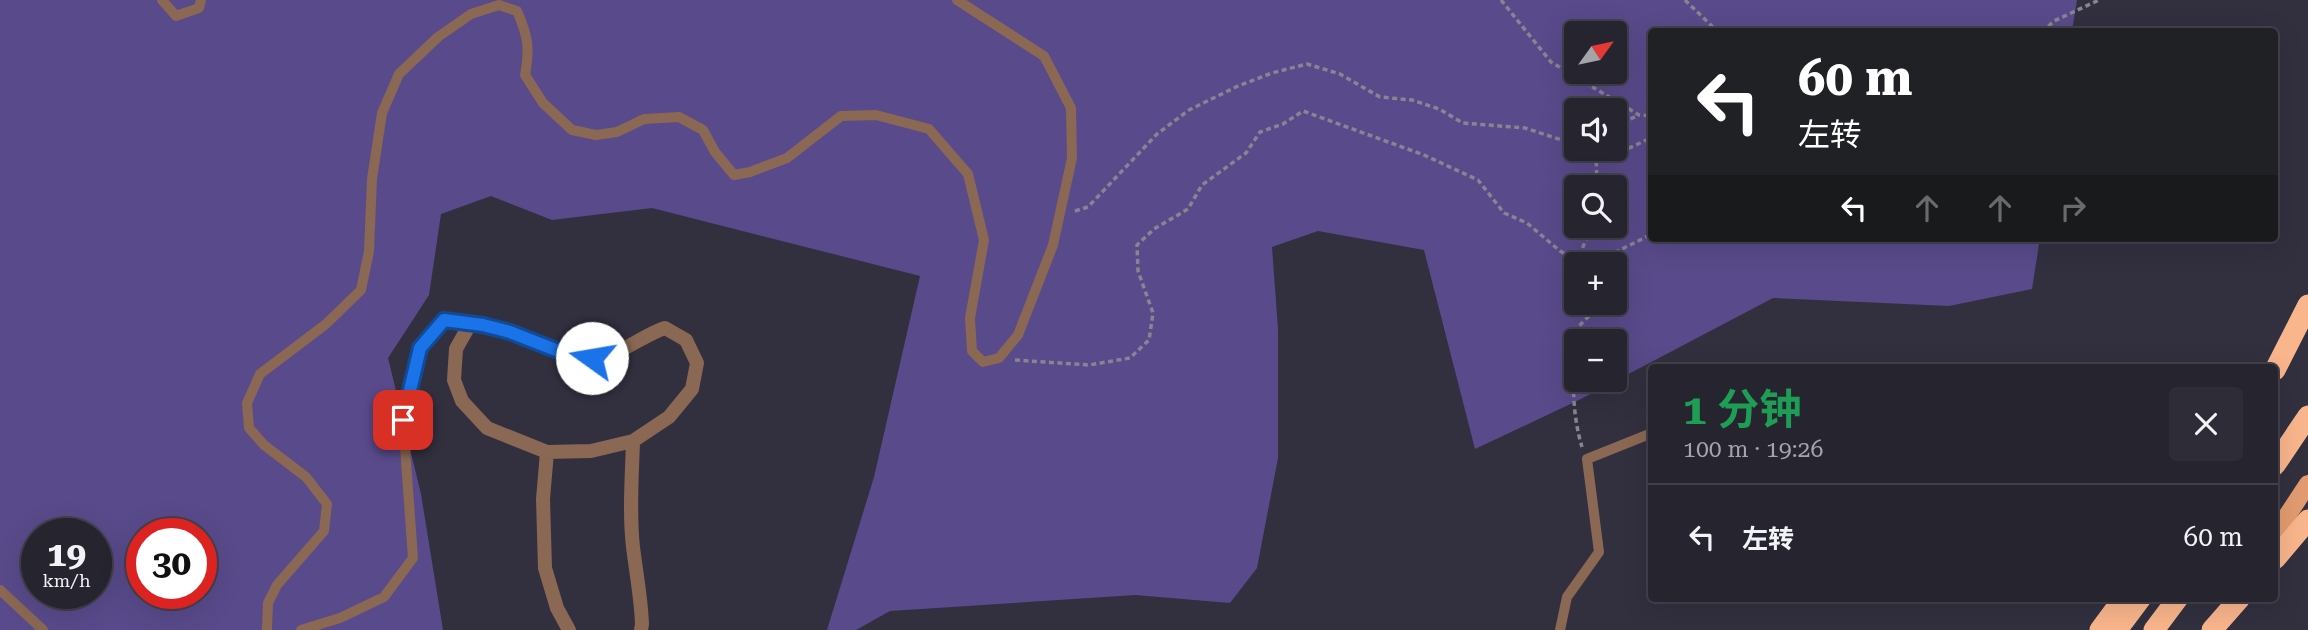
<!DOCTYPE html>
<html lang="zh">
<meta charset="utf-8">
<style>
:root{--surface:#26242f;--page:#2e2c37;--text:#f1f3f6;--muted:#a4a4aa;--line:#42414b}
body{margin:0;font-family:"Roboto Serif","Noto Sans SC",serif;background:var(--page);color:var(--text);height:100vh;display:flex;flex-direction:column;font-size:26px;white-space:nowrap}
*{box-sizing:border-box;margin:0}
p{font-size:23px;color:var(--muted)}
.icon{flex:none;width:38px;height:38px;fill:none;stroke:currentColor;stroke-width:2;stroke-linecap:round;stroke-linejoin:round}
.map{position:relative;flex:1;overflow:hidden}
.sheet{position:absolute;left:1648px;top:364px;width:630px;height:238px;display:flex;flex-direction:column;background:var(--surface);border-radius:7px;box-shadow:0 7px 28px #0002,0 0 0 2px var(--line)}
.sheet>*{flex:none}
.guide{position:absolute;left:1648px;top:28px;width:630px;height:214px;border-radius:7px;box-shadow:0 7px 28px #0002,0 0 0 2px var(--line);background:#202124;color:#fff;overflow:hidden}
.needle{width:46px;rotate:57deg}
.controls{position:absolute;left:1564px;top:21px;display:grid;gap:14px}
.controls a{display:grid;place-items:center;width:63px;height:63px;border-radius:7px;background:var(--surface);box-shadow:0 7px 28px #0002,0 0 0 2px var(--line);font-size:35px}
.speed{position:absolute;left:21px;top:518px;display:flex;gap:14px;font-size:35px;font-weight:700;text-align:center}
.speed>*{display:grid;place-content:center;width:91px;height:91px;border-radius:50%;background:var(--surface);box-shadow:0 7px 28px #0002,0 0 0 2px var(--line);line-height:1}
.speed small{font-size:18px;font-weight:400}
.speed .limit{border:10px solid #d22;background:#fff;color:#111}
.pin{position:absolute;display:grid;place-items:center;width:60px;height:60px;color:#fff;margin:-30px;border-radius:14px;box-shadow:0 4px 10px #0006}
.me{position:absolute;width:77px;margin:-38px;rotate:283deg;stroke-linejoin:round;filter:drop-shadow(0 0 5px #0008)}
.turn{display:flex;align-items:center;gap:24px;height:147px;padding:0 35px;font-size:32px}
.turn .icon{width:91px;height:91px;stroke-width:2.5}
.turn b{display:block;font-size:49px;line-height:60px}
.lanes{display:flex;align-items:center;height:66px;padding:0 35px;background:#0003;justify-content:center;gap:35px;direction:ltr}
.lanes .off{opacity:.35}
.round{display:grid;place-items:center;flex:none;width:74px;height:74px;border-radius:7px;background:var(--page)}
.head{display:flex;align-items:center;justify-content:space-between;height:119px;padding:0 35px}
h1{font-size:42px;font-weight:700;line-height:52px;color:#1e9e55}
ul{padding:0;list-style:none}
li{display:flex;align-items:center;gap:21px;height:105px;padding:0 35px;border-top:2px solid var(--line)}
li div{flex:1}
li b{display:block;font-size:26px}
li em{font-style:normal}
.map>svg:first-child{display:block}
.green{fill:#594a8b;fill-rule:evenodd}
.lines{fill:none;stroke-linecap:round;stroke-linejoin:round}
.path{stroke:#878591;stroke-width:3.5;stroke-dasharray:5 3.5;stroke-linecap:butt}
.service{stroke:#8a6853;stroke-width:10}
.minor{stroke:#8a6853;stroke-width:14}
.primary{stroke:#e29b70;stroke-width:18}
.motorway{stroke:#f9b58c;stroke-width:21}
.motorway-bridge{stroke:#f9b58c;stroke-width:21}
.route-casing{stroke:#114b97;stroke-width:18}
.route{stroke:#1a73e8;stroke-width:12}
</style>
<div class="map">
<svg width="2308" height="630" viewBox="0 0 2308 630">
<rect width="100%" height="100%" fill="#32303f"/>
<path class="green" d="M0 0H2077L2072 31 1652 32V238H2040L2032 289 1949 306 1773 298 1581 399 1475 449 1424 250 1318 231 1272 247 1278 329V458L1257 568 1230 603 1135 595 890 611 856 630H827L874 477 920 276 652 208 552 220 491 196 441 214 429 295 388 358 421 494 443 630H0ZM1577 33H1615V72H1577ZM1577 110H1615V149H1577ZM1577 187H1615V226H1577ZM1577 264H1615V303H1577ZM1577 341H1615V380H1577ZM37 534H96V593H37ZM142 534H201V593H142Z"/>
<g class="lines">
<path class="path" d="M1501 0 1551 62 1639 115 1652 116
M1685 0 1718 32
M2042 32 2054 21 2099 0
M1615 126 1639 115
M1567 139 1577 137
M1587 149C1610 159 1631 148 1652 137
M1596 153 1597 187
M1075 211 1088 207 1157 134 1189 110 1238 86 1272 73 1307 64 1340 74 1380 97 1412 100 1439 109 1463 123 1525 128 1577 145
M1587 264 1582 249 1592 226
M1592 264 1652 234
M1577 341 1576 329 1598 307 1599 303
M1577 350C1571 379 1573 418 1582 447
M1015 360 1089 365 1130 358 1149 340 1153 313 1138 271 1137 245 1154 229 1188 209 1202 185 1246 153 1260 132 1283 124 1303 111 1424 155 1478 180 1504 213 1527 223 1560 251 1583 264
M418 412 423 417 425 433 418 437"/>
<path class="service" d="M162 0 176 16 199 8 201 0
M0 590 43 630
M267 629 268 603 277 585 324 531 327 504 306 477 264 445 249 428 247 403 260 374 326 324 361 290 369 251 372 179 382 113 399 74 438 37 471 14 499 5 517 11C528 36 530 48 525 75L543 103 572 130 596 135 617 132 644 119 679 117 703 130 715 152 734 175 750 172 787 158 841 116 876 115 929 129 968 174 984 240 970 318 972 351 983 362 999 358 1018 335 1053 245 1072 158 1071 108 1044 56 957 0
M301 630 340 618 384 597 413 558 403 420 420 348 444 320 470 324
M1560 630 1567 597 1599 552 1587 459 1652 433"/>
<path class="minor" d="M470 324C513 327 551 357 590 358 617 359 640 336 665 328L686 340 697 363 692 389 669 417 633 441 591 451 547 452 487 428 462 401 454 380 456 349Z
M633 441C632 476 629 512 633 547 636 572 641 597 642 624L641 630
M547 452 543 499 545 568 557 608 569 630"/>
<path class="primary" d="M2275 534 2308 484"/>
<path class="motorway" d="M2275 370 2308 305
M2275 465 2308 416
M2275 559 2308 520
M2100 630 2120 603
M2117 630 2141 598
M2154 630 2178 598"/>
<path class="motorway-bridge" d="M2212 630 2240 598"/>
</g>
<g class="lines">
<defs>
<path id="route" d="M403 420 420 348 444 320 483 325 510 332 561 352 592 358"/>
</defs>
<use href="#route" class="route-casing"/>
<use href="#route" class="route"/>
</g>
</svg>
<div class="controls">
<a><svg class="needle" viewBox="-14 -14 28 28"><path d="M0-13l5 13h-10z" fill="#e53935"/><path d="M0 13l5-13h-10z" fill="#a4a4aa"/></svg></a>
<a><svg class="icon" aria-label="sound" viewBox="0 0 24 24"><path d="M4 9h4l5-4v14l-5-4H4zM17 9q2 3 0 6"/></svg></a>
<a><svg class="icon" aria-label="search" viewBox="0 0 24 24"><circle cx="10" cy="10" r="6"/><path d="M15 15l6 6"/></svg></a>
<a>+</a>
<a>−</a>
</div>
<div class="speed"><div>19<small>km/h</small></div><div class="limit">30</div></div>
<div class="pin" style="left:403px;top:420px;background:#d93025"><svg class="icon" aria-label="arrive" viewBox="0 0 24 24"><path d="M6 21V4h12l-3 4 3 4H6"/></svg></div>
<svg class="me" style="left:592px;top:358px" viewBox="-20 -20 40 40"><circle r="19" fill="#fff"/><path d="M0-13L10 11 0 6-10 11z" fill="#1a73e8"/></svg>
<div class="guide">
<div class="turn"><svg class="icon" aria-label="left" viewBox="0 0 24 24"><path d="M17 20v-9H6M10 6l-5 5 5 5"/></svg><div><b>60 m</b>左转</div></div>
<div class="lanes"><svg class="icon" aria-label="left" viewBox="0 0 24 24"><path d="M17 20v-9H6M10 6l-5 5 5 5"/></svg><svg class="icon off" aria-label="ahead" viewBox="0 0 24 24"><path d="M12 20V5M6 11l6-6 6 6"/></svg><svg class="icon off" aria-label="ahead" viewBox="0 0 24 24"><path d="M12 20V5M6 11l6-6 6 6"/></svg><svg class="icon off" aria-label="right" viewBox="0 0 24 24"><path d="M7 20v-9h11M14 6l5 5-5 5"/></svg></div>
</div>
<section class="sheet">
<div class="head"><div><h1>1 分钟</h1><p>100 m · 19:26</p></div><a class="round"><svg class="icon" aria-label="close" viewBox="0 0 24 24"><path d="M6 6l12 12M18 6L6 18"/></svg></a></div>
<ul>
<li><svg class="icon" aria-label="left" viewBox="0 0 24 24"><path d="M17 20v-9H6M10 6l-5 5 5 5"/></svg><div><b>左转</b></div><em>60 m</em></li>
</ul>
</section>
</div>
